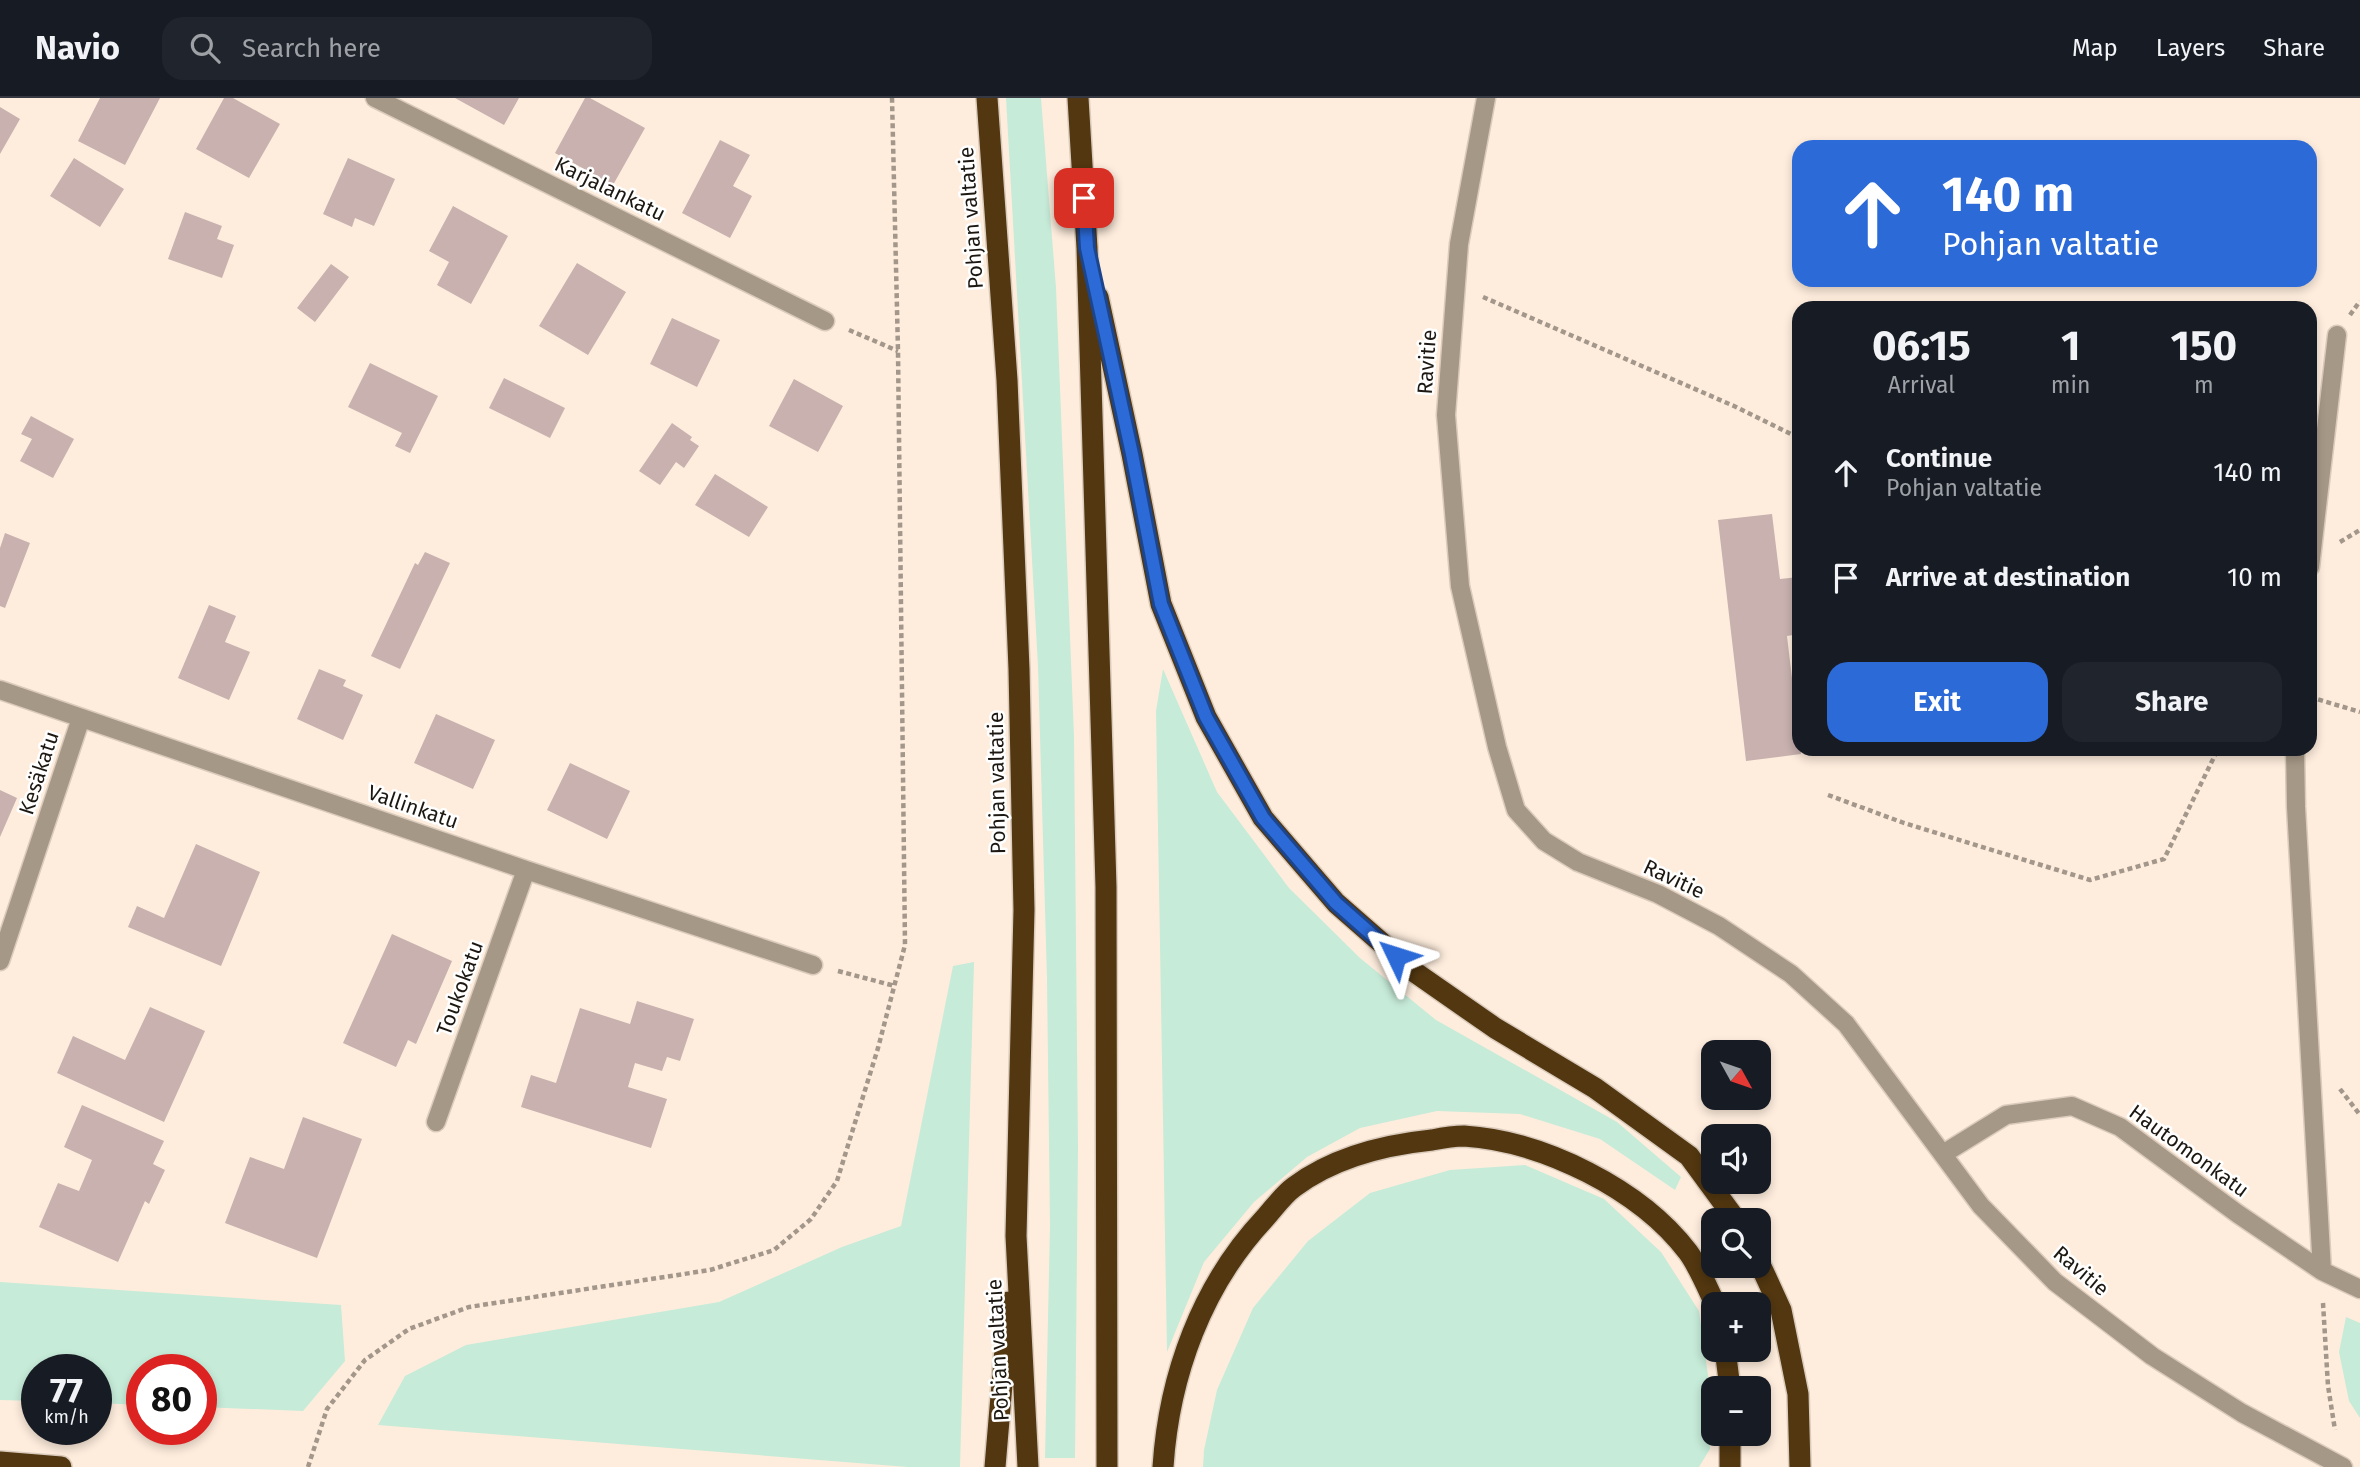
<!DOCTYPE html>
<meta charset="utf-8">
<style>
:root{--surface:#171b24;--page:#20242c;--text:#f1f3f6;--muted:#9ea1a6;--line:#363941;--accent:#2c6ad7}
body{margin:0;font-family:"Fira Sans",sans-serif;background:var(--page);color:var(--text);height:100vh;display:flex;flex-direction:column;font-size:26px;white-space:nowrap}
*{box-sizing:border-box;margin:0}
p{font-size:23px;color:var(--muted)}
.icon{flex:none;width:38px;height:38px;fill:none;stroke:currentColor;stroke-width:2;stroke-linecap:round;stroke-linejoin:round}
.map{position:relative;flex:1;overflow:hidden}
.panel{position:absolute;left:1792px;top:203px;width:525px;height:455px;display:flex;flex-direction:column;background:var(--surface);border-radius:21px;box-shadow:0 4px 10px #0003}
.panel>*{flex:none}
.hud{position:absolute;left:1792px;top:42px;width:525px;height:147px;border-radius:21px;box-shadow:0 4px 10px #0003;background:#2c6ad7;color:#fff;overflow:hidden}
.needle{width:46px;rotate:130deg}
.fabs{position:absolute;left:1701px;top:942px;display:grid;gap:14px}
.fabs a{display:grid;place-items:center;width:70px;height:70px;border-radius:14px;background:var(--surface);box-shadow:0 4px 10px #0003;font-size:35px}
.speed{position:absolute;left:21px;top:1256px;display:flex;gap:14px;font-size:35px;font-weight:700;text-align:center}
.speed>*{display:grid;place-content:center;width:91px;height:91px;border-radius:50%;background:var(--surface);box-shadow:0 4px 10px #0003;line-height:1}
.speed small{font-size:18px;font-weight:400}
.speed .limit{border:10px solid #d22;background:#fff;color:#111}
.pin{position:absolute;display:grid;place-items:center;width:60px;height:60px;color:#fff;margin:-30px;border-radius:14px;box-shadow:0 4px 10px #0006}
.me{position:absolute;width:77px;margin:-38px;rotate:311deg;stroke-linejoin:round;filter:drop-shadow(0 0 5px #0008)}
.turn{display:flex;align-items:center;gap:24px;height:147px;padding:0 35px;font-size:32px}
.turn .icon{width:91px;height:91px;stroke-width:2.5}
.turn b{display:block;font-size:49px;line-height:60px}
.eta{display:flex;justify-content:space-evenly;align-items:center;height:119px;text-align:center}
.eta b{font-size:42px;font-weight:700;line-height:49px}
.primary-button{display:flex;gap:14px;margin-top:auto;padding:14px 35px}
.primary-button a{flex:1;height:80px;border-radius:21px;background:var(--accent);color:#fff;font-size:28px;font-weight:700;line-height:80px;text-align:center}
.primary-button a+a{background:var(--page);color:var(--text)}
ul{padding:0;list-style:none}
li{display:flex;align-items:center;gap:21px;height:105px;padding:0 35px}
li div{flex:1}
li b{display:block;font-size:26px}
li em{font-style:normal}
header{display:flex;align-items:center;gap:42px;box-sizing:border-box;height:98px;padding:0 35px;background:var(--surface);border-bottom:2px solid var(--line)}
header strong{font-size:33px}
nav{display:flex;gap:38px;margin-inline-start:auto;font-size:24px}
.search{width:490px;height:63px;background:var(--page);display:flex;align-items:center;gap:18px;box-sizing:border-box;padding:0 24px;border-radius:21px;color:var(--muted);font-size:26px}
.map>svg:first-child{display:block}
.green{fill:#c6ebd8}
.building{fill:#c8b1ae}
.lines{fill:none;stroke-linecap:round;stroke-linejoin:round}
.minor-casing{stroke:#dacbbc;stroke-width:21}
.highway-casing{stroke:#dacbbc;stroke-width:24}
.path{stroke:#a3978b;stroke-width:4.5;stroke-dasharray:5 3.5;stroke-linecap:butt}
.minor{stroke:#a69887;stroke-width:18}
.highway{stroke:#523710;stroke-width:21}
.route-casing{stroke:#1d458c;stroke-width:18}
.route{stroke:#2c6ad7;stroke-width:12}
.labels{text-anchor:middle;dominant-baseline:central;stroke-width:5;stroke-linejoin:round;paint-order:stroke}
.street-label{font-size:21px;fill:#1c1711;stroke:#fff}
</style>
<header>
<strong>Navio</strong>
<div class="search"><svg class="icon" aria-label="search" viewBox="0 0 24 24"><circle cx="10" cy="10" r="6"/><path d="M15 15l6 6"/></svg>Search here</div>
<nav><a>Map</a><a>Layers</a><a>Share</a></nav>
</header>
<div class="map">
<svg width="2360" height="1369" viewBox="0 0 2360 1369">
<rect width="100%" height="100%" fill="#feeddd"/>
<path class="green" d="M1006 0H1041L1056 190 1074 638 1078 1049 1075 1360H1045L1050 1128 1047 880 1038 568Z
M1163 571 1217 694 1289 790 1360 860 1436 922 1617 1024 1681 1079 1675 1092 1600 1041 1520 1016 1437 1013 1360 1030 1307 1059 1254 1104 1204 1164 1167 1254 1156 613Z
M974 864 960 1369H908L378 1327 405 1278 466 1247 719 1204 842 1149 901 1128 953 868Z
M1525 1067 1604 1101 1661 1154 1699 1213 1709 1284 1710 1351 1699 1369H1203L1204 1352 1217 1292 1253 1210 1308 1143 1370 1095 1450 1072Z
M0 1184 341 1207 345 1263 303 1313 201 1309V1272H142V1307L96 1305V1272H37V1303L0 1302Z
M2346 1219 2360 1225V1320L2349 1303 2339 1254Z"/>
<path class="building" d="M100 0H160L125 67 78 43Z
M224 0H233L280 26 249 80 196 51Z
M455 0H519L504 27Z
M585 0H590L645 30 613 87 555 55Z
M0 9 20 21 0 56Z
M720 42 750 57 733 88 752 98 730 140 682 115Z
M74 60 124 91 100 129 50 98Z
M348 60 395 81 374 128 355 120 352 129 323 116Z
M453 108 508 138 471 206 437 187 449 164 429 153Z
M185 114 222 128 217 141 234 147 222 180 168 161Z
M577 165 626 194 588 257 539 228Z
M331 166 349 179 315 224 297 210Z
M672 220 720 242 697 289 650 266Z
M370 265 438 298 410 355 395 348 402 335 348 309Z
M504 280 565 310 550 340 489 310Z
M794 281 843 308 818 354 769 328Z
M31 318 74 341 53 380 20 363 32 341 21 336Z
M672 325 692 339 690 342 699 348 684 370 676 364 660 387 639 373Z
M715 376 768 409 749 439 695 407Z
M1772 416 1780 481 1799 479V536L1787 538 1801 656 1746 663 1718 422Z
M5 435 30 445 5 510 0 508V450Z
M425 454 450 465 400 571 371 558 415 465 418 467Z
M209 507 236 518 225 544 250 554 229 602 178 580Z
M319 571 346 582 343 588 363 597 343 642 297 621Z
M436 616 495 642 473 691 414 665Z
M570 665 630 693 607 741 547 712Z
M0 692 17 700 0 739Z
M196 746 260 774 221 868 128 829 137 808 164 820Z
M392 836 452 863 416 946 408 942 396 969 343 945Z
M637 903 694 921 680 963 667 959 662 973 635 965 628 989 667 1001 651 1050 521 1009 531 977 556 985 580 910 630 926Z
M150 909 205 933 164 1024 57 975 73 938 125 962Z
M82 1007 164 1043 153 1066 165 1072 149 1106 145 1103 118 1164 39 1129 58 1085 79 1093 92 1062 64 1049Z
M303 1019 362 1041 317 1160 225 1125 250 1059 284 1071Z"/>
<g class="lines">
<defs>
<path id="minor" d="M375 0 825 223
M1486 0 1459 146 1446 317 1460 488 1497 649 1516 712 1544 743 1578 764 1658 796 1719 828 1791 876 1846 926 1981 1108 2055 1184 2152 1258 2242 1315 2343 1369
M2310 469 2337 237
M0 592 526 772 813 867
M2295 651 2296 709 2322 1173
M0 863 81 620
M436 1024 526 772
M1943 1056 2006 1017 2072 1008 2120 1029 2238 1116 2322 1173 2360 1191"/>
<path id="highway" d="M987 0 1007 282 1019 571 1024 812 1016 1138 1028 1369
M1078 0 1087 150 1106 789 1107 1369
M1098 199 1132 356 1161 506 1206 619 1263 720 1336 805 1416 875 1495 930 1595 990 1689 1058 1736 1122
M1759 1164 1781 1212 1798 1296 1800 1369
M1725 1251 1730 1290
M0 1364 61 1369
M995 1369 1009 1204
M1163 1369C1169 1277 1202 1187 1265 1120 1274 1110 1283 1097 1294 1089 1334 1059 1383 1047 1432 1042 1442 1040 1454 1038 1464 1038 1543 1043 1640 1091 1688 1154 1699 1169 1707 1189 1715 1206
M1730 1369V1335"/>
</defs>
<use href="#minor" class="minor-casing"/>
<use href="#highway" class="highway-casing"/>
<path class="path" d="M1483 199 1734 308 1799 340
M2350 217 2360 203
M849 232 898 253
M2340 444 2360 432
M2310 599 2360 614
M1828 697 1904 725 2090 782 2164 761 2218 651
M838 873 895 888
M2340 991 2360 1017
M2323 1205 2328 1288 2335 1332
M308 1369 327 1311 365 1262 409 1231 469 1209 710 1172 774 1152 811 1121 837 1083 878 950 905 847 898 253 892 0"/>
<use href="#minor" class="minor"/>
<use href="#highway" class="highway"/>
</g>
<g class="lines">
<defs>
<path id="route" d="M1084 100 1087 150 1132 356 1161 506 1206 619 1263 720 1336 805 1396 858"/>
</defs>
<use href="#route" class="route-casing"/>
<use href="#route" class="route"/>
</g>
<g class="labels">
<g class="street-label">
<text transform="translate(610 91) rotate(26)">Karjalankatu</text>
<text transform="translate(971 120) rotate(-94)">Pohjan valtatie</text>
<text transform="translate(1427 264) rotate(-86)">Ravitie</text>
<text transform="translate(39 675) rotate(-72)">Kesäkatu</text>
<text transform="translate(997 685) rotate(-91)">Pohjan valtatie</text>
<text transform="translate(413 709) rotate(19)">Vallinkatu</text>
<text transform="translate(1674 781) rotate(25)">Ravitie</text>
<text transform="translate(460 890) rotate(-70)">Toukokatu</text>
<text transform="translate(2189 1053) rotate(36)">Hautomonkatu</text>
<text transform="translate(2081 1173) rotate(40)">Ravitie</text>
<text transform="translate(998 1252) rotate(-93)">Pohjan valtatie</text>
</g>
</g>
</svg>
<div class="fabs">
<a><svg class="needle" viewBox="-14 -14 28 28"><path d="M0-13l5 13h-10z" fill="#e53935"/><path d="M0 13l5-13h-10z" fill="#9ea1a6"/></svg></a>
<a><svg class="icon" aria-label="sound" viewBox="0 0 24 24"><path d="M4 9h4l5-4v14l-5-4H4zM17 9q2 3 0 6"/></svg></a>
<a><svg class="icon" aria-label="search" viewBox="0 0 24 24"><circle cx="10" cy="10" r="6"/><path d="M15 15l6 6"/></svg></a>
<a>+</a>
<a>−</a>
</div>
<div class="speed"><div>77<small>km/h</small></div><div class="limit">80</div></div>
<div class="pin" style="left:1084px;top:100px;background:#d93025"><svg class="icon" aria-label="arrive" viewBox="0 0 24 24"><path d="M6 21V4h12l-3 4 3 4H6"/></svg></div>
<svg class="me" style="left:1396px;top:858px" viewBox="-20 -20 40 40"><path d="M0-17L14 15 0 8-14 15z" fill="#2c6ad7" stroke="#fff" stroke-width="4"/></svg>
<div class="hud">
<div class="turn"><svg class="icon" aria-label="ahead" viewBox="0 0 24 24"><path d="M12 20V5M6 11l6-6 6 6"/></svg><div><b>140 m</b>Pohjan valtatie</div></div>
</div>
<section class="panel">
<div class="eta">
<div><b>06:15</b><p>Arrival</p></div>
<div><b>1</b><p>min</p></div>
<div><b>150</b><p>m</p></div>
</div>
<ul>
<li><svg class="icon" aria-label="ahead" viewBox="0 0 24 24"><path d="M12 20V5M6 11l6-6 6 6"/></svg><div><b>Continue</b><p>Pohjan valtatie</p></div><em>140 m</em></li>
<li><svg class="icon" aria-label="arrive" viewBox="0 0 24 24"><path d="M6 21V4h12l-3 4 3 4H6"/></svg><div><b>Arrive at destination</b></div><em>10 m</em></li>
</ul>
<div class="primary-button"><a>Exit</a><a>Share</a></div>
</section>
</div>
